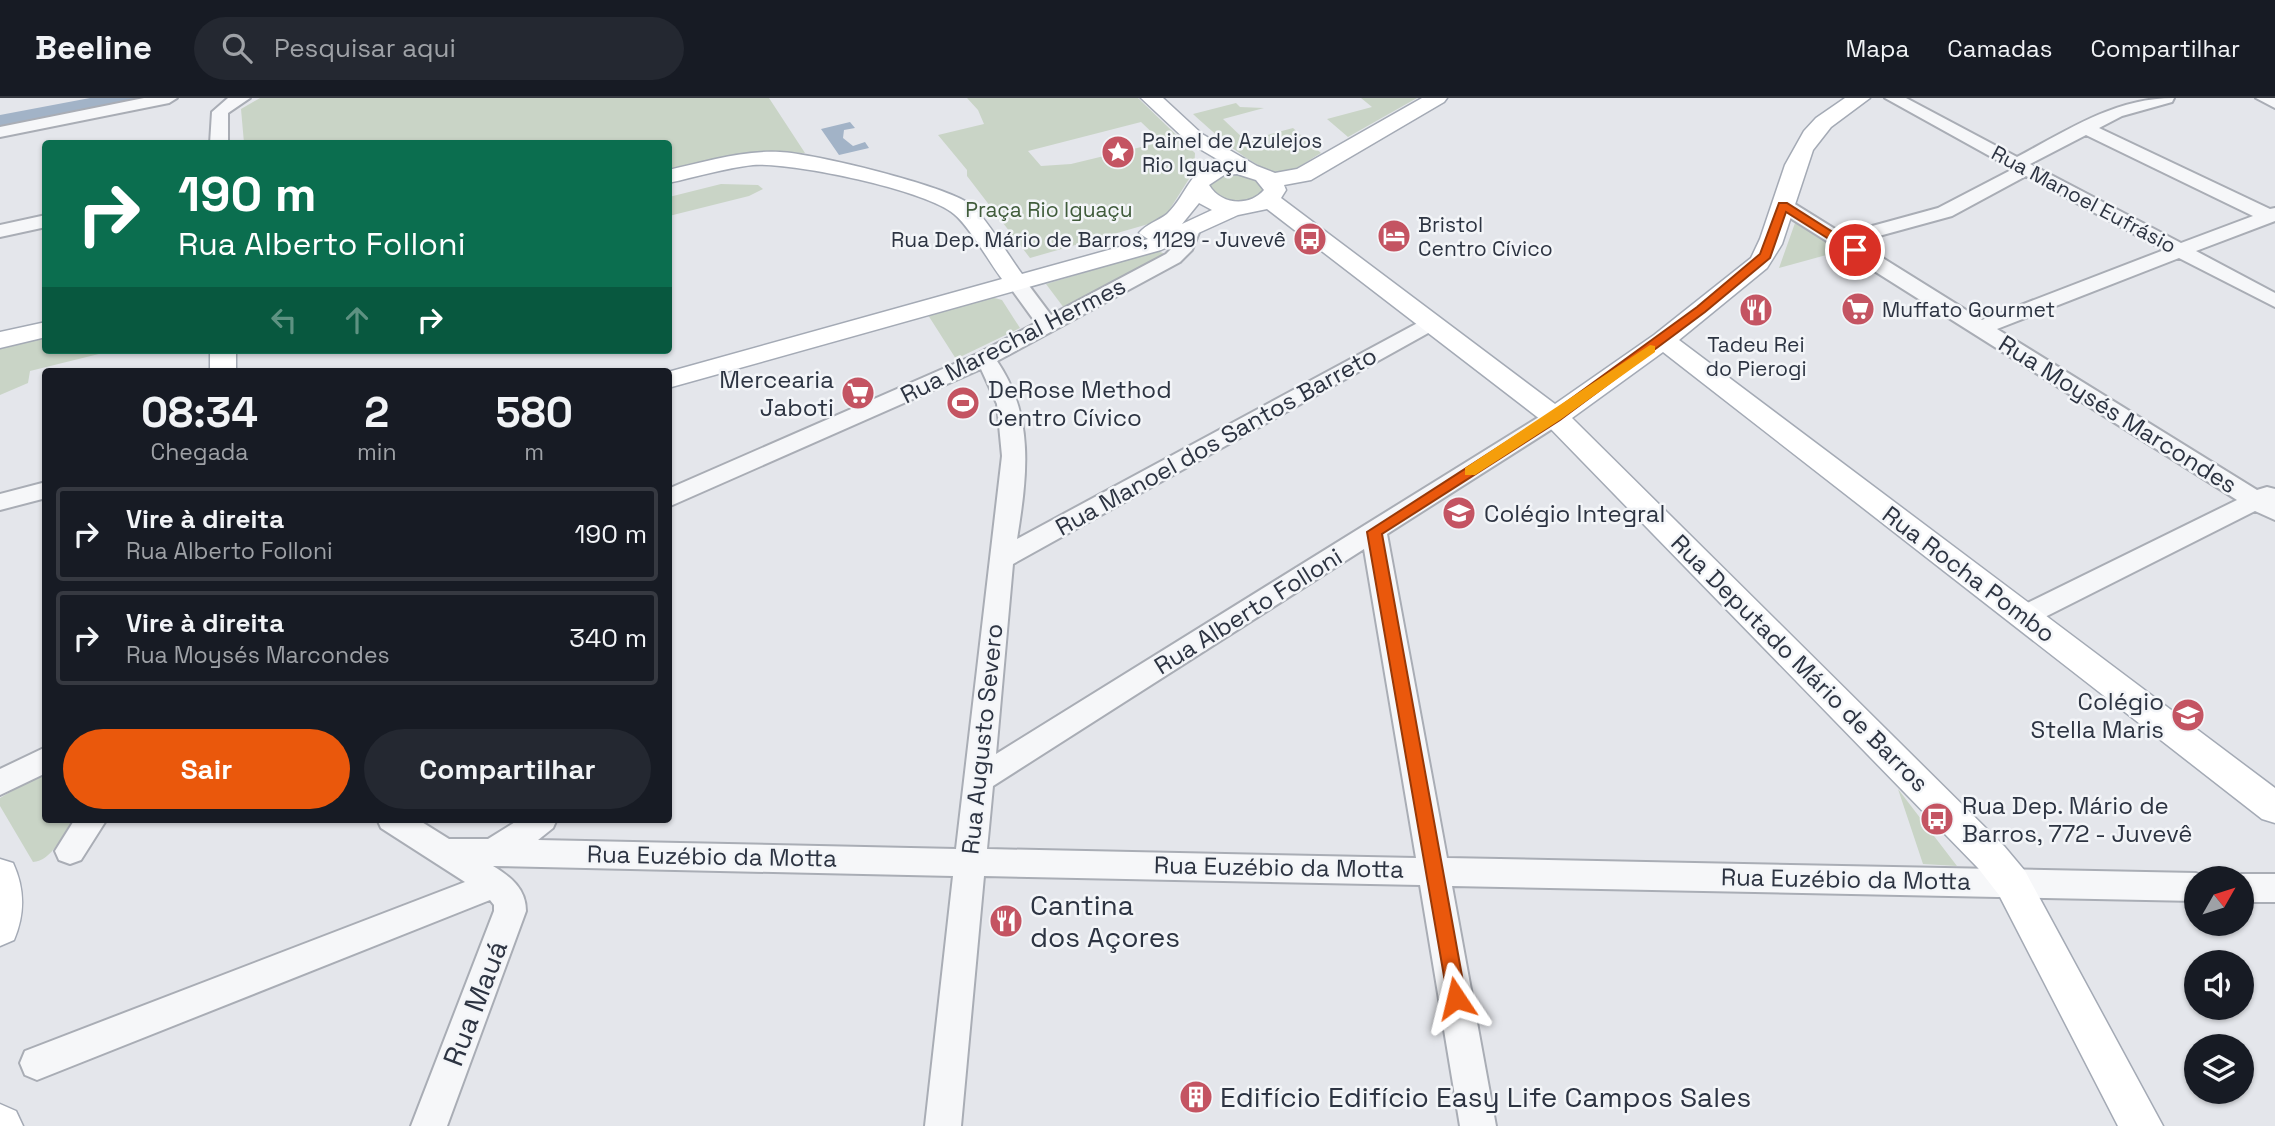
<!DOCTYPE html>
<html lang="pt">
<meta charset="utf-8">
<style>
:root{--surface:#171b24;--page:#242831;--text:#f1f3f6;--muted:#9ea1a6;--line:#363941;--accent:#ea580c}
body{margin:0;font-family:"Space Grotesk",sans-serif;background:var(--page);color:var(--text);height:100vh;display:flex;flex-direction:column;font-size:26px;white-space:nowrap}
*{box-sizing:border-box;margin:0}
p{font-size:23px;color:var(--muted)}
.icon{flex:none;width:38px;height:38px;fill:none;stroke:currentColor;stroke-width:2;stroke-linecap:round;stroke-linejoin:round}
.map{position:relative;flex:1;overflow:hidden}
.panel{position:absolute;left:42px;top:270px;width:630px;height:455px;display:flex;flex-direction:column;background:var(--surface);border-radius:7px;box-shadow:0 2px 5px #0004}
.panel>*{flex:none}
.guide{position:absolute;left:42px;top:42px;width:630px;height:214px;border-radius:7px;box-shadow:0 2px 5px #0004;background:#0b6e4f;color:#fff;overflow:hidden}
.needle{width:46px;rotate:51deg}
.fabs{position:absolute;left:2184px;top:768px;display:grid;gap:14px}
.fabs a{display:grid;place-items:center;width:70px;height:70px;border-radius:50%;background:var(--surface);box-shadow:0 2px 5px #0004;font-size:35px}
.pin{position:absolute;display:grid;place-items:center;width:60px;height:60px;color:#fff;margin:-30px;border:4px solid #fff;border-radius:50%;box-shadow:0 2px 7px #0007}
.me{position:absolute;width:77px;margin:-38px;rotate:350deg;stroke-linejoin:round;filter:drop-shadow(0 0 5px #0008)}
.turn{display:flex;align-items:center;gap:24px;height:147px;padding:0 21px;font-size:32px}
.turn .icon{width:91px;height:91px;stroke-width:2.5}
.turn b{display:block;font-size:49px;line-height:60px}
.lanes{display:flex;align-items:center;height:66px;padding:0 21px;background:#0003;justify-content:center;gap:35px;direction:ltr}
.lanes .off{opacity:.35}
.eta{display:flex;justify-content:space-evenly;align-items:center;height:119px;text-align:center}
.eta b{font-size:42px;font-weight:700;line-height:49px}
.cta{display:flex;gap:14px;margin-top:auto;padding:14px 21px}
.cta a{flex:1;height:80px;border-radius:42px;background:var(--accent);color:#fff;font-size:28px;font-weight:700;line-height:80px;text-align:center}
.cta a+a{background:var(--page);color:var(--text)}
ul{padding:0;list-style:none}
li{display:flex;align-items:center;gap:21px;height:94px;margin:0 14px 10px;padding:0 7px;border:4px solid var(--line);border-radius:7px}
li div{flex:1}
li b{display:block;font-size:26px}
li em{font-style:normal}
header{display:flex;align-items:center;gap:42px;box-sizing:border-box;height:98px;padding:0 35px;background:var(--surface);border-bottom:2px solid var(--line)}
header strong{font-size:33px}
nav{display:flex;gap:38px;margin-inline-start:auto;font-size:24px}
.search{width:490px;height:63px;background:var(--page);display:flex;align-items:center;gap:18px;box-sizing:border-box;padding:0 24px;border-radius:38px;color:var(--muted);font-size:26px}
.map>svg:first-child{display:block}
.green{fill:#c9d4c6;fill-rule:evenodd}
.water{fill:#a2b3c7}
.lines{fill:none;stroke-linecap:round;stroke-linejoin:round}
.river{fill:#a2b3c7;fill-rule:evenodd}
.minor-casing{stroke:#a9adb5;stroke-width:4}
.major-casing{stroke:#a4aab5;stroke-width:3}
.minor{fill:#f6f7f9;fill-rule:evenodd}
.major{fill:#fff;fill-rule:evenodd}
.route{fill:#ea580c;stroke:#983908;stroke-width:2}
.slow{fill:#f59e0b}
.labels{text-anchor:middle;dominant-baseline:central;stroke-width:5;stroke-linejoin:round;paint-order:stroke}
.far-poi-label{font-size:21px;fill:#2d3442;stroke:#f3f5f8;text-anchor:start}
.far-street-label{font-size:21px;fill:#2d3442;stroke:#f3f5f8}
.far-park-label{font-size:21px;fill:#405c3b;stroke:#f3f5f8}
.street-label{font-size:24px;fill:#2d3442;stroke:#f3f5f8}
.poi-label{font-size:24px;fill:#2d3442;stroke:#f3f5f8;text-anchor:start}
.near-poi-label{font-size:28px;fill:#2d3442;stroke:#f3f5f8;text-anchor:start}
.near-street-label{font-size:28px;fill:#2d3442;stroke:#f3f5f8}
</style>
<header>
<strong>Beeline</strong>
<div class="search"><svg class="icon" aria-label="search" viewBox="0 0 24 24"><circle cx="10" cy="10" r="6"/><path d="M15 15l6 6"/></svg>Pesquisar aqui</div>
<nav><a>Mapa</a><a>Camadas</a><a>Compartilhar</a></nav>
</header>
<div class="map">
<svg width="2275" height="1028" viewBox="0 0 2275 1028">
<rect width="100%" height="100%" fill="#e4e6eb"/>
<path class="green" d="M104 0H159L6 30 7 19Z
M260 0H769L805 55 759 54 669 71 668 46 244 45 241 11Z
M967 0H1138L1195 55 1194 73 1168 114 1152 125 1030 160 967 78V72L938 37 984 26 978 12ZM1141 24 1162 44 1071 66 1041 68 1028 53Z
M1361 0H1417L1348 39 1327 21 1372 9Z
M1236 5 1240 9 1264 10 1223 21 1246 43 1293 30 1321 55C1311 60 1299 71 1287 74 1261 80 1212 33 1193 16Z
M1219 75H1247L1267 88 1262 98 1235 105 1210 97 1207 83Z
M721 86 758 87 763 91 749 98 669 118V99Z
M1795 125 1841 153 1779 170Z
M1157 153 1163 155 1162 158 1064 210 1046 186Z
M991 199 1002 202 1020 230 956 261 928 217Z
M45 238 46 252H115L30 273 28 285 0 297V250Z
M45 673 46 721H73C63 736 52 763 33 764L0 708V700Z
M1898 691 1957 768 1923 766Z"/>
<path class="water" d="M850 24 855 30 844 32 843 40 853 48 865 44 869 50 839 57 821 31Z"/>
<g class="lines">
<path class="river" d="M90 0H135L131 4 124 6 0 29V17Z"/>
<defs>
<path id="minor" d="M144 0H177L169 5 0 39V29Z
M228 0H250L228 15V46H210L212 14Z
M1885 0H1906L2017 59C2068 32 2115 0 2174 0L2172 4 2122 18 2099 30 2270 111 2275 110V123L2196 153 2275 195V209L2179 160 1997 231 2257 392 2267 389 2275 391V422L2255 413 2033 525 2024 528 2015 525 2011 518 2015 511 2237 402 1776 111 1774 107 1776 103H1790L1843 136 1938 110 2013 71ZM2086 37 2253 118 2181 145 2030 66ZM2026 78 2164 152 1982 222 1857 144 1952 118Z
M2256 0H2275V10Z
M46 117V129L0 139V127Z
M1190 126 1200 132 1192 152 1180 164 997 263C1035 319 1027 378 1017 441L1425 221H1439L1442 225 1439 229 1013 466 996 656 1547 314 1555 312 1563 314 1566 319 1563 324 1387 436 1447 760 2196 775 2208 780H2196V803L1452 788 1496 1028H1460L1420 787 984 778 961 1028H925L953 778 493 768C511 779 526 791 526 813L447 1028H411L494 813V807L490 802 37 982 25 977 20 965 25 953 465 784 381 730 377 721H417L449 741H488L520 721H557L553 730 538 742 956 751 1002 358 997 306 981 271 668 409V391L977 256 1036 225 1007 185 1010 181H1024L1051 217 1166 156 1173 149 1183 128ZM1364 451 1416 760 987 751 993 688Z
M46 384V400L0 412V396Z
M46 649V675L0 697V671Z
M75 721H107L81 762 70 766 59 762 55 753Z
M2242 776H2275V804H2242V780H2231Z"/>
<path id="major" d="M1141 0H1163L1202 36 1257 68 1275 75 1297 71 1422 0H1447L1444 4 1311 82 1284 87 1286 92 1281 100 1555 306 1654 237 1751 160 1760 141 1785 67 1804 33 1816 20 1845 0H1870L1831 29 1813 52 1782 146 1767 170 1679 242 2275 690V725L2262 721 1663 254 1572 320 2004 748 2025 773 2163 1028H2118L1999 797 1978 770 1545 325 1267 111 1238 117 1161 152 668 290V274L1002 181C989 164 970 129 954 116 926 92 792 64 753 67 725 70 696 79 668 85V72C705 64 742 52 780 54 812 55 948 88 971 107 987 121 1008 157 1022 176L1148 141 1139 135C1146 126 1158 123 1167 116 1189 95 1187 71 1222 64L1188 44ZM1237 76 1256 82 1264 92C1249 109 1221 107 1209 87L1224 77ZM1199 105 1212 112 1182 126Z
M46 224V239L0 250V234Z
M210 252H236V273H210Z
M0 761 13 765C25 791 25 816 14 842L0 848Z
M0 1006 16 1013 23 1028H0Z"/>
</defs>
<use href="#minor" class="minor-casing"/>
<use href="#major" class="major-casing"/>
<use href="#minor" class="minor"/>
<use href="#major" class="major"/>
</g>
<path class="route" d="M1779 105H1787L1861 152 1851 155 1786 114 1770 160 1705 214 1560 322 1382 436 1466 900 1463 907 1456 910 1449 907 1367 434 1550 316 1697 209 1760 156Z"/>
<path class="slow" d="M1650 247 1655 248V254L1560 322 1475 377H1465V370Z"/>
<defs>
<symbol id="sight-disc" viewBox="-11 -11 22 22"><circle r="9.5" fill="#c45462" stroke="#f3f5f8"/><path d="M0-6L1.8-2.2L6-1.7L2.9 1.2L3.7 5.4L0 3.3L-3.7 5.4L-2.9 1.2L-6-1.7L-1.8-2.2Z" fill="#fff"/></symbol>
<symbol id="hotel-disc" viewBox="-11 -11 22 22"><circle r="9.5" fill="#c45462" stroke="#f3f5f8"/><path d="M-6-4.5h1.5V1H6V5H4.5V3h-9V5H-6ZM-4 0a1.8 1.8 0 1 1 3.6 0ZM.5 0V-2.5h3Q6-2.5 6 0Z" fill="#fff"/></symbol>
<symbol id="bus-disc" viewBox="-11 -11 22 22"><circle r="9.5" fill="#c45462" stroke="#f3f5f8"/><path d="M-5-6H5V4H4V6H2V4H-2V6H-4V4H-5ZM-3.5-4V0h7V-4ZM-3.5 1.2v1.5H-2V1.2ZM2 1.2v1.5H3.5V1.2Z" fill="#fff"/></symbol>
<symbol id="supermarket-disc" viewBox="-11 -11 22 22"><circle r="9.5" fill="#c45462" stroke="#f3f5f8"/><path d="M-6-5.5h2.5l.6 2H6L4.5 2H-2.5L-4.4-4H-6ZM-1.5 3.2a1.3 1.3 0 1 0 .1 0ZM3 3.2a1.3 1.3 0 1 0 .1 0Z" fill="#fff"/></symbol>
<symbol id="restaurant-disc" viewBox="-11 -11 22 22"><circle r="9.5" fill="#c45462" stroke="#f3f5f8"/><path d="M-5-6h1v4h1v-4h1v4h1v-4h1v5L-1.5 .5V6h-2V.5L-5-1ZM5-6V6H3V1.5H1.5Q1.5-4 5-6Z" fill="#fff"/></symbol>
<symbol id="stadium-disc" viewBox="-11 -11 22 22"><circle r="9.5" fill="#c45462" stroke="#f3f5f8"/><path d="M0-5a6.5 5 0 1 0 0 10a6.5 5 0 1 0 0-10ZM-3.5-1.8h7v3.6h-7Z" fill="#fff"/></symbol>
<symbol id="school-disc" viewBox="-11 -11 22 22"><circle r="9.5" fill="#c45462" stroke="#f3f5f8"/><path d="M0-5L7-2L0 1L-7-2ZM-4 1L0 2.5L4 1V4Q0 6-4 4Z" fill="#fff"/></symbol>
<symbol id="building-disc" viewBox="-11 -11 22 22"><circle r="9.5" fill="#c45462" stroke="#f3f5f8"/><path d="M-4-6H4V6H1V3H-1V6H-4ZM-2.5-4.3h1.7v1.8h-1.7ZM.8-4.3h1.7v1.8H.8ZM-2.5-1h1.7V.8h-1.7ZM.8-1h1.7V.8H.8Z" fill="#fff"/></symbol>
</defs>
<g fill-rule="evenodd">
<use href="#sight-disc" x="1099" y="35" width="38" height="38"/>
<use href="#hotel-disc" x="1375" y="119" width="38" height="38"/>
<use href="#bus-disc" x="1291" y="122" width="38" height="38"/>
<use href="#supermarket-disc" x="1839" y="192" width="38" height="38"/>
<use href="#restaurant-disc" x="1737" y="193" width="38" height="38"/>
<use href="#supermarket-disc" x="839" y="276" width="38" height="38"/>
<use href="#stadium-disc" x="944" y="286" width="38" height="38"/>
<use href="#school-disc" x="1440" y="396" width="38" height="38"/>
<use href="#school-disc" x="2169" y="598" width="38" height="38"/>
<use href="#bus-disc" x="1918" y="702" width="38" height="38"/>
<use href="#restaurant-disc" x="987" y="804" width="38" height="38"/>
<use href="#building-disc" x="1177" y="980" width="38" height="38"/>
</g>
<g class="labels">
<g class="far-poi-label">
<text x="1142" y="42">Painel de Azulejos<tspan x="1142" dy="24">Rio Iguaçu</tspan></text>
<text x="1418" y="126">Bristol<tspan x="1418" dy="24">Centro Cívico</tspan></text>
<text x="1286" y="141" text-anchor="end">Rua Dep. Mário de Barros, 1129 - Juvevê</text>
<text x="1882" y="211">Muffato Gourmet</text>
<text x="1756" y="246" text-anchor="middle">Tadeu Rei<tspan x="1756" dy="24">do Pierogi</tspan></text>
</g>
<g class="far-street-label">
<text transform="translate(2084 101) rotate(28)">Rua Manoel Eufrásio</text>
</g>
<g class="far-park-label">
<text x="1049" y="111">Praça Rio Iguaçu</text>
</g>
<g class="street-label">
<text transform="translate(1013 242) rotate(-27)">Rua Marechal Hermes</text>
<text transform="translate(2118 316) rotate(32)">Rua Moysés Marcondes</text>
<text transform="translate(1216 343) rotate(-29)">Rua Manoel dos Santos Barreto</text>
<text transform="translate(1969 476) rotate(37)">Rua Rocha Pombo</text>
<text transform="translate(1248 513) rotate(-32)">Rua Alberto Folloni</text>
<text transform="translate(1800 565) rotate(45)">Rua Deputado Mário de Barros</text>
<text transform="translate(982 641) rotate(-84)">Rua Augusto Severo</text>
<text transform="translate(712 758) rotate(1)">Rua Euzébio da Motta</text>
<text transform="translate(1279 769) rotate(1)">Rua Euzébio da Motta</text>
<text transform="translate(1846 781) rotate(1)">Rua Euzébio da Motta</text>
</g>
<g class="poi-label">
<text x="834" y="281" text-anchor="end">Mercearia<tspan x="834" dy="28">Jaboti</tspan></text>
<text x="988" y="291">DeRose Method<tspan x="988" dy="28">Centro Cívico</tspan></text>
<text x="1484" y="415">Colégio Integral</text>
<text x="2164" y="603" text-anchor="end">Colégio<tspan x="2164" dy="28">Stella Maris</tspan></text>
<text x="1962" y="707">Rua Dep. Mário de<tspan x="1962" dy="28">Barros, 772 - Juvevê</tspan></text>
</g>
<g class="near-poi-label">
<text x="1030" y="807">Cantina<tspan x="1030" dy="32">dos Açores</tspan></text>
<text x="1220" y="999">Edifício Edifício Easy Life Campos Sales</text>
</g>
<g class="near-street-label">
<text transform="translate(475 905) rotate(-69)">Rua Mauá</text>
</g>
</g>
</svg>
<div class="fabs">
<a><svg class="needle" viewBox="-14 -14 28 28"><path d="M0-13l5 13h-10z" fill="#e53935"/><path d="M0 13l5-13h-10z" fill="#9ea1a6"/></svg></a>
<a><svg class="icon" aria-label="sound" viewBox="0 0 24 24"><path d="M4 9h4l5-4v14l-5-4H4zM17 9q2 3 0 6"/></svg></a>
<a><svg class="icon" aria-label="layers" viewBox="0 0 24 24"><path d="M12 4l9 5-9 5-9-5zM3 14l9 5 9-5"/></svg></a>
</div>
<div class="pin" style="left:1855px;top:152px;background:#d93025"><svg class="icon" aria-label="arrive" viewBox="0 0 24 24"><path d="M6 21V4h12l-3 4 3 4H6"/></svg></div>
<svg class="me" style="left:1456px;top:900px" viewBox="-20 -20 40 40"><path d="M0-17L14 15 0 8-14 15z" fill="#ea580c" stroke="#fff" stroke-width="4"/></svg>
<div class="guide">
<div class="turn"><svg class="icon" aria-label="right" viewBox="0 0 24 24"><path d="M7 20v-9h11M14 6l5 5-5 5"/></svg><div><b>190 m</b>Rua Alberto Folloni</div></div>
<div class="lanes"><svg class="icon off" aria-label="left" viewBox="0 0 24 24"><path d="M17 20v-9H6M10 6l-5 5 5 5"/></svg><svg class="icon off" aria-label="ahead" viewBox="0 0 24 24"><path d="M12 20V5M6 11l6-6 6 6"/></svg><svg class="icon" aria-label="right" viewBox="0 0 24 24"><path d="M7 20v-9h11M14 6l5 5-5 5"/></svg></div>
</div>
<section class="panel">
<div class="eta">
<div><b>08:34</b><p>Chegada</p></div>
<div><b>2</b><p>min</p></div>
<div><b>580</b><p>m</p></div>
</div>
<ul>
<li><svg class="icon" aria-label="right" viewBox="0 0 24 24"><path d="M7 20v-9h11M14 6l5 5-5 5"/></svg><div><b>Vire à direita</b><p>Rua Alberto Folloni</p></div><em>190 m</em></li>
<li><svg class="icon" aria-label="right" viewBox="0 0 24 24"><path d="M7 20v-9h11M14 6l5 5-5 5"/></svg><div><b>Vire à direita</b><p>Rua Moysés Marcondes</p></div><em>340 m</em></li>
</ul>
<div class="cta"><a>Sair</a><a>Compartilhar</a></div>
</section>
</div>
